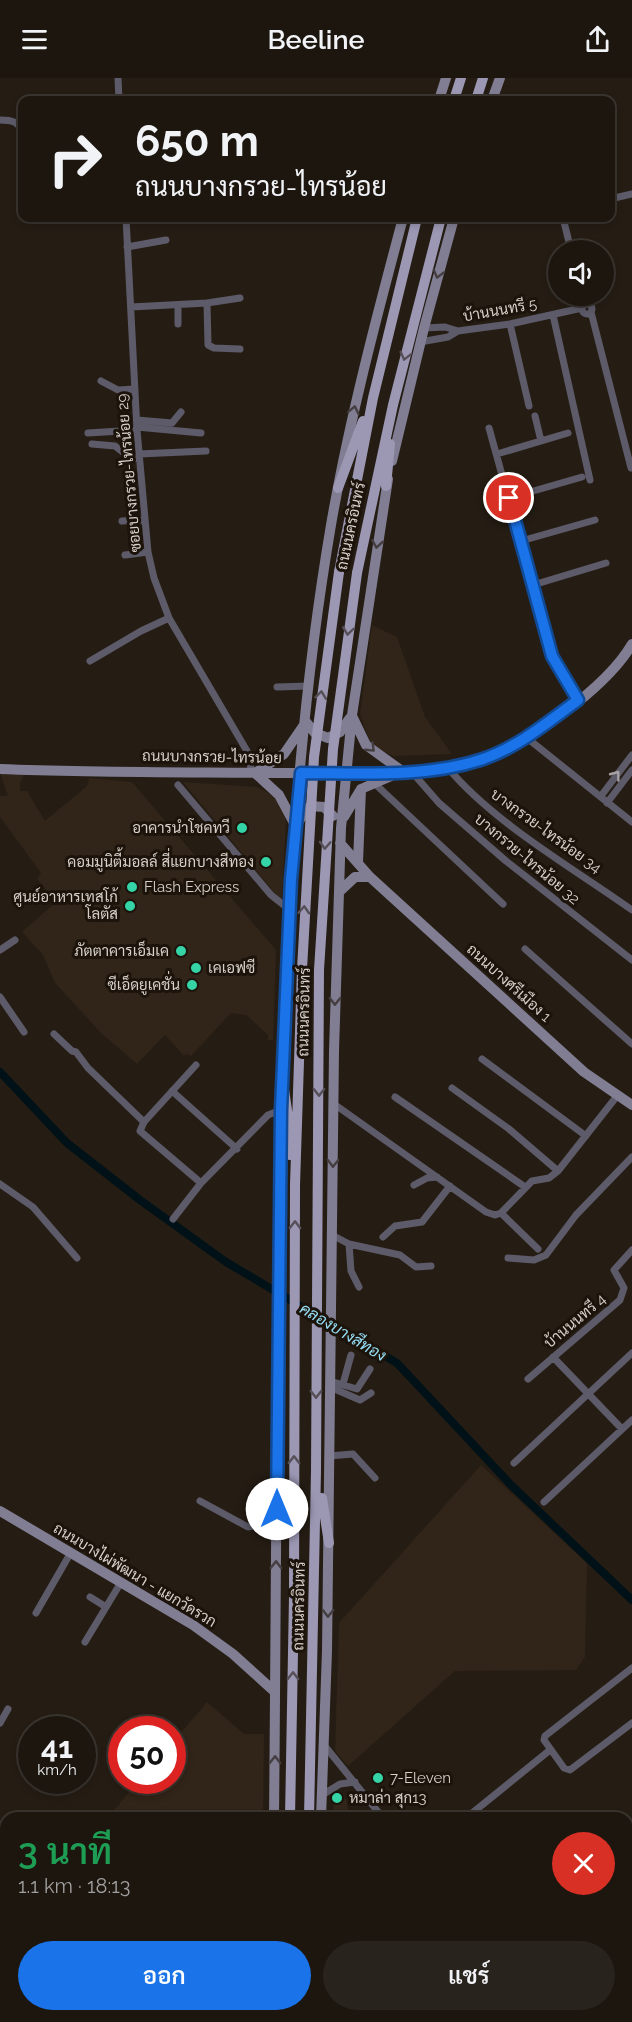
<!DOCTYPE html>
<html lang="th">
<meta charset="utf-8">
<style>
:root{--surface:#1c160f;--page:#29231d;--text:#f1f3f6;--muted:#a09f9e;--line:#3a352f;--accent:#1a73e8}
body{margin:0;font-family:Raleway,Sarabun,sans-serif;background:var(--page);color:var(--text);height:100vh;display:flex;flex-direction:column;font-size:22px;white-space:nowrap}
*{box-sizing:border-box;margin:0}
p{font-size:20px;color:var(--muted)}
.icon{flex:none;width:33px;height:33px;fill:none;stroke:currentColor;stroke-width:2;stroke-linecap:round;stroke-linejoin:round}
.map{position:relative;flex:1;overflow:hidden}
.panel{position:absolute;left:0px;top:1734px;width:633px;height:210px;display:flex;flex-direction:column;background:var(--surface);border-radius:18px 18px 0 0;box-shadow:0 3px 9px #0003,0 0 0 2px var(--line)}
.panel>*{flex:none}
.guide{position:absolute;left:18px;top:18px;width:597px;height:126px;border-radius:12px;box-shadow:0 3px 9px #0003,0 0 0 2px var(--line);background:#1c160f;color:var(--text);overflow:hidden}
.controls{position:absolute;left:548px;top:162px;display:grid;gap:12px}
.controls a{display:grid;place-items:center;width:66px;height:66px;border-radius:50%;background:var(--surface);box-shadow:0 3px 9px #0003,0 0 0 2px var(--line);font-size:30px}
.speed{position:absolute;left:18px;top:1638px;display:flex;gap:12px;font-size:30px;font-weight:700;text-align:center}
.speed>*{display:grid;place-content:center;width:78px;height:78px;border-radius:50%;background:var(--surface);box-shadow:0 3px 9px #0003,0 0 0 2px var(--line);line-height:1}
.speed small{font-size:15px;font-weight:400}
.speed .limit{border:9px solid #d22;background:#fff;color:#111}
.pin{position:absolute;display:grid;place-items:center;width:51px;height:51px;color:#fff;margin:-26px;border:3px solid #fff;border-radius:50%;box-shadow:0 2px 6px #0007}
.me{position:absolute;width:66px;margin:-33px;rotate:0deg;stroke-linejoin:round;filter:drop-shadow(0 0 4px #0008)}
.turn{display:flex;align-items:center;gap:21px;height:126px;padding:0 18px;font-size:27px}
.turn .icon{width:78px;height:78px;stroke-width:2.5}
.turn b{display:block;font-size:42px;line-height:51px}
.round{display:grid;place-items:center;flex:none;width:63px;height:63px;border-radius:32px;background:var(--page)}
.headline{display:flex;align-items:center;justify-content:space-between;height:102px;padding:0 18px}
h1{font-size:36px;font-weight:600;line-height:45px;color:#1e9e55}
.button{display:flex;gap:12px;margin-top:auto;padding:12px 18px}
.button a{flex:1;height:69px;border-radius:36px;background:var(--accent);color:#fff;font-size:24px;font-weight:600;line-height:69px;text-align:center}
.button a+a{background:var(--page);color:var(--text)}
header{display:flex;justify-content:space-between;align-items:center;height:78px;padding:0 18px;background:var(--surface);font-size:27px;font-weight:600}
.map>svg:first-child{display:block}
.built{fill:#312418}
.lines{fill:none;stroke-linecap:round;stroke-linejoin:round}
.canal{stroke:#001117;stroke-width:8}
.street{stroke:#5d5b69;stroke-width:7}
.secondary{stroke:#817e93;stroke-width:10}
.primary{stroke:#9c98b4;stroke-width:10}
.primary-bridge{stroke:#9c98b4;stroke-width:10}
.oneway{stroke:#443e41}
.oneway2{stroke:#564f57}
.oneway3{stroke:#a6a1a3}
.route-casing{stroke:#114b97;stroke-width:15}
.route{stroke:#1a73e8;stroke-width:10}
.poi-dot{fill:#35d4a7;stroke:#1c130b;stroke-width:2}
.labels{text-anchor:middle;dominant-baseline:central;stroke-width:6;stroke-linejoin:round;paint-order:stroke}
.street-label{font-size:15px;fill:#d6d0ca;stroke:#1c130b}
.poi-label{font-size:15px;fill:#d6d0ca;stroke:#1c130b;text-anchor:end}
.water-label{font-size:16px;font-style:italic;fill:#95ddf4;stroke:#1c130b}
</style>
<header><svg class="icon" aria-label="menu" viewBox="0 0 24 24"><path d="M4 6h16M4 12h16M4 18h16"/></svg>Beeline<svg class="icon" aria-label="share" viewBox="0 0 24 24"><path d="M12 15V3M7 8l5-5 5 5M5 13v7h14v-7"/></svg></header>
<div class="map">
<svg width="632" height="1944" viewBox="0 0 632 1944">
<rect width="100%" height="100%" fill="#251d14"/>
<path class="built" d="M372 547 397 559 425 639 452 676 393 678 371 667 360 636Z
M0 695 24 697 20 705V713H27L45 743 87 708 89 700 132 704 276 872 273 962H268V957L246 937 231 935 191 978 186 976 184 978 165 957 137 986 103 957 55 905 43 877 22 854 56 824 37 801 41 795 0 739V718H8Z
M183 704 257 709 279 721 286 743 282 824Z
M481 1387 587 1485 585 1579 576 1592 455 1593 348 1688 335 1673 339 1545Z
M207 1624 244 1656H264L263 1740H107L139 1703 172 1702 173 1664Z
M334 1721H346L350 1740H333Z
M6 1873V1938H42L37 1944H0V1881Z"/>
<g class="lines">
<path class="canal" d="M0 994 67 1065 140 1122 226 1184 397 1285 511 1407 632 1522"/>
<path class="street" d="M118 0 119 22
M0 42C11 42 20 43 22 56
M610 121 632 116
M126 140 137 352 148 474 154 500 169 540 247 673 252 695
M563 140 571 172
M127 169 166 162
M582 218 584 227
M207 225 240 220
M582 231a5 5 0 1 1 10 0a5 5 0 1 1-10 0Z
M178 227V246
M131 229 207 225 208 267 214 270 240 271
M591 234 631 390
M553 237 590 402
M510 246 529 328
M424 250 445 249 458 253
M420 264 448 259 458 253 510 246 582 230
M101 303 118 312 135 311
M535 338 541 363
M137 342 172 345 181 334
M137 349 201 355
M489 350 552 578 578 622
M88 355 137 352
M92 366 115 368 129 379 139 381
M139 376 206 373
M497 376 568 355
M509 420 582 399
M122 443 144 442
M521 463 595 442
M125 477 148 474
M533 507 606 485
M90 583 141 553 169 540
M277 609 309 608
M527 660 632 744
M448 690C494 745 573 790 632 832
M411 693 439 725 506 783 632 882
M373 704 503 826
M178 707 271 817 290 832
M601 718 632 677
M607 725 632 692
M525 871 632 966
M0 872 15 862
M0 919 24 954
M54 956 72 973 76 974 88 990 144 1044
M482 981 586 1058
M196 987 144 1044 140 1053 201 1105 268 1037 281 1032
M452 1010 509 1051 558 1093
M172 1013 237 1071
M395 1019 525 1109
M334 1026 486 1134 495 1137 501 1135 532 1103 549 1100 558 1093 617 1018
M0 1106 33 1129 77 1180
M414 1107 427 1100 437 1099
M501 1135 538 1171
M173 1141 201 1105
M332 1157 349 1166 400 1177 416 1189 431 1188
M383 1159 395 1148 422 1144 450 1108
M349 1166 351 1193 359 1209
M508 1180 534 1182 546 1177 576 1137 632 1079
M553 1279 622 1351
M528 1301 620 1222 624 1210 614 1192 632 1172
M330 1303 357 1311 370 1291
M343 1306 351 1277
M330 1309 360 1322 371 1315
M329 1378 353 1376 375 1400
M514 1385 632 1275
M200 1423 248 1449 253 1448 266 1430 277 1431
M544 1424 632 1342
M90 1519 106 1529
M36 1535 70 1476
M85 1564 120 1506
M632 1590 545 1658 544 1662 564 1690 570 1692 632 1645
M0 1645 8 1631
M324 1667 383 1740
M322 1717 340 1706 355 1704
M466 1740 550 1672
M627 1927 632 1923
M182 1938 189 1944
M544 1938 549 1944
M131 1944 136 1938
M237 1944 243 1938
M252 1944 259 1938
M606 1944 613 1938"/>
<path class="secondary" d="M439 22 446 0
M492 22 500 0
M392 383 424 250 454 140
M353 640 366 667 402 693
M0 691C96 695 194 694 290 695 350 695 422 700 479 682 527 667 607 609 632 566
M255 695 284 676 306 644 315 655 328 660 340 654 350 640
M255 695 279 717 295 747
M344 739 361 711 396 696
M298 744 310 728 324 729 333 738
M340 765 370 799 584 994 632 1027
M358 784 361 711
M339 814 355 799H370
M0 1433 193 1547 233 1576 275 1614
M274 1740C276 1540 276 1341 280 1141 283 909 292 676 331 447 349 343 376 241 403 140
M321 1740 327 1573 334 973 341 750 352 637 388 401
M272 1944V1938
M320 1944V1938"/>
<path class="primary" d="M454 22 461 0
M476 22 483 0
M386 408 390 366
M338 410 363 343
M339 494 373 320 417 140
M357 495 393 327 441 140
M282 998 289 1046 290 1077
M322 1420 329 1465
M290 1740 294 1519 295 1107 302 891
M309 1740 316 1393 319 892
M286 1944V1938
M307 1944V1938"/>
<path class="primary-bridge" d="M302 891 314 679 339 494
M319 892 333 671 357 495"/>
</g>
<defs><path id="oneway-chevron" d="M-2-3.5L2.5 0L-2 3.5" fill="none" stroke-width="1.6" stroke-linecap="round" stroke-linejoin="round" transform="scale(1.5)"/></defs>
<g class="oneway">
<use href="#oneway-chevron" transform="translate(438 196) rotate(105)"/>
<use href="#oneway-chevron" transform="translate(354 332) rotate(-78)"/>
<use href="#oneway-chevron" transform="translate(377 466) rotate(99)"/>
<use href="#oneway-chevron" transform="translate(371 670) rotate(44)"/>
<use href="#oneway-chevron" transform="translate(335 923) rotate(91)"/>
<use href="#oneway-chevron" transform="translate(333 1085) rotate(91)"/>
<use href="#oneway-chevron" transform="translate(276 1487) rotate(-89)"/>
<use href="#oneway-chevron" transform="translate(328 1535) rotate(91)"/>
<use href="#oneway-chevron" transform="translate(275 1682) rotate(-89)"/>
</g>
<g class="oneway2">
<use href="#oneway-chevron" transform="translate(405 278) rotate(104)"/>
<use href="#oneway-chevron" transform="translate(348 553) rotate(98)"/>
<use href="#oneway-chevron" transform="translate(321 617) rotate(-83)"/>
<use href="#oneway-chevron" transform="translate(325 767) rotate(93)"/>
<use href="#oneway-chevron" transform="translate(304 832) rotate(-87)"/>
<use href="#oneway-chevron" transform="translate(319 1014) rotate(90)"/>
<use href="#oneway-chevron" transform="translate(295 1147) rotate(-89)"/>
<use href="#oneway-chevron" transform="translate(316 1316) rotate(90)"/>
<use href="#oneway-chevron" transform="translate(294 1382) rotate(-90)"/>
<use href="#oneway-chevron" transform="translate(293 1598) rotate(-89)"/>
</g>
<use class="oneway3" href="#oneway-chevron" transform="translate(616 697) rotate(-53)"/>
<g class="lines">
<defs>
<path id="route" d="M277 1431 281 1032 291 801 301 695C359 695 424 700 480 682 517 670 547 645 578 622L552 578 509 420"/>
</defs>
<use href="#route" class="route-casing"/>
<use href="#route" class="route"/>
</g>
<g class="poi-dot">
<circle cx="242" cy="750" r="6"/>
<circle cx="266" cy="784" r="6"/>
<circle cx="132" cy="809" r="6"/>
<circle cx="130" cy="828" r="6"/>
<circle cx="181" cy="873" r="6"/>
<circle cx="196" cy="890" r="6"/>
<circle cx="192" cy="907" r="6"/>
<circle cx="378" cy="1700" r="6"/>
<circle cx="337" cy="1720" r="6"/>
</g>
<g class="labels">
<g class="street-label">
<text transform="translate(500 232) rotate(-10)">บ้านนนทรี 5</text>
<text transform="translate(129 395) rotate(-95)">ซอยบางกรวย-ไทรน้อย 29</text>
<text transform="translate(351 448) rotate(-78)">ถนนนครอินทร์</text>
<text transform="translate(212 679) rotate(1)">ถนนบางกรวย-ไทรน้อย</text>
<text transform="translate(546 753) rotate(36)">บางกรวย-ไทรน้อย 34</text>
<text transform="translate(527 781) rotate(40)">บางกรวย-ไทรน้อย 32</text>
<text transform="translate(509 905) rotate(42)">ถนนบางศรีเมือง 1</text>
<text transform="translate(304 934) rotate(-89)">ถนนนครอินทร์</text>
<text transform="translate(575 1243) rotate(-40)">บ้านนนทรี 4</text>
<text transform="translate(135 1497) rotate(31)">ถนนบางไผ่พัฒนา - แยกวัดรวก</text>
<text transform="translate(299 1528) rotate(-89)">ถนนนครอินทร์</text>
</g>
<g class="poi-label">
<text x="230" y="750">อาคารนำโชคทวี</text>
<text x="254" y="784">คอมมูนิตี้มอลล์ สี่แยกบางสีทอง</text>
<text x="144" y="809" text-anchor="start">Flash Express</text>
<text x="118" y="819">ศูนย์อาหารเทสโก้<tspan x="118" dy="17">โลตัส</tspan></text>
<text x="169" y="873">ภัตตาคารเอ็มเค</text>
<text x="208" y="890" text-anchor="start">เคเอฟซี</text>
<text x="180" y="907">ซีเอ็ดยูเคชั่น</text>
<text x="390" y="1700" text-anchor="start">7-Eleven</text>
<text x="349" y="1720" text-anchor="start">หมาล่า สุก13</text>
</g>
<g class="water-label">
<text transform="translate(343 1254) rotate(31)">คลองบางสีทอง</text>
</g>
</g>
</svg>
<div class="controls">
<a><svg class="icon" aria-label="sound" viewBox="0 0 24 24"><path d="M4 9h4l5-4v14l-5-4H4zM17 9q2 3 0 6"/></svg></a>
</div>
<div class="speed"><div>41<small>km/h</small></div><div class="limit">50</div></div>
<div class="pin" style="left:509px;top:420px;background:#d93025"><svg class="icon" aria-label="arrive" viewBox="0 0 24 24"><path d="M6 21V4h12l-3 4 3 4H6"/></svg></div>
<svg class="me" style="left:277px;top:1431px" viewBox="-20 -20 40 40"><circle r="19" fill="#fff"/><path d="M0-13L10 11 0 6-10 11z" fill="#1a73e8"/></svg>
<div class="guide">
<div class="turn"><svg class="icon" aria-label="right" viewBox="0 0 24 24"><path d="M7 20v-9h11M14 6l5 5-5 5"/></svg><div><b>650 m</b>ถนนบางกรวย-ไทรน้อย</div></div>
</div>
<section class="panel">
<div class="headline"><div><h1>3 นาที</h1><p>1.1 km · 18:13</p></div><a class="round" style="background:#d93025;color:#fff"><svg class="icon" aria-label="close" viewBox="0 0 24 24"><path d="M6 6l12 12M18 6L6 18"/></svg></a></div>
<div class="button"><a>ออก</a><a>แชร์</a></div>
</section>
</div>
